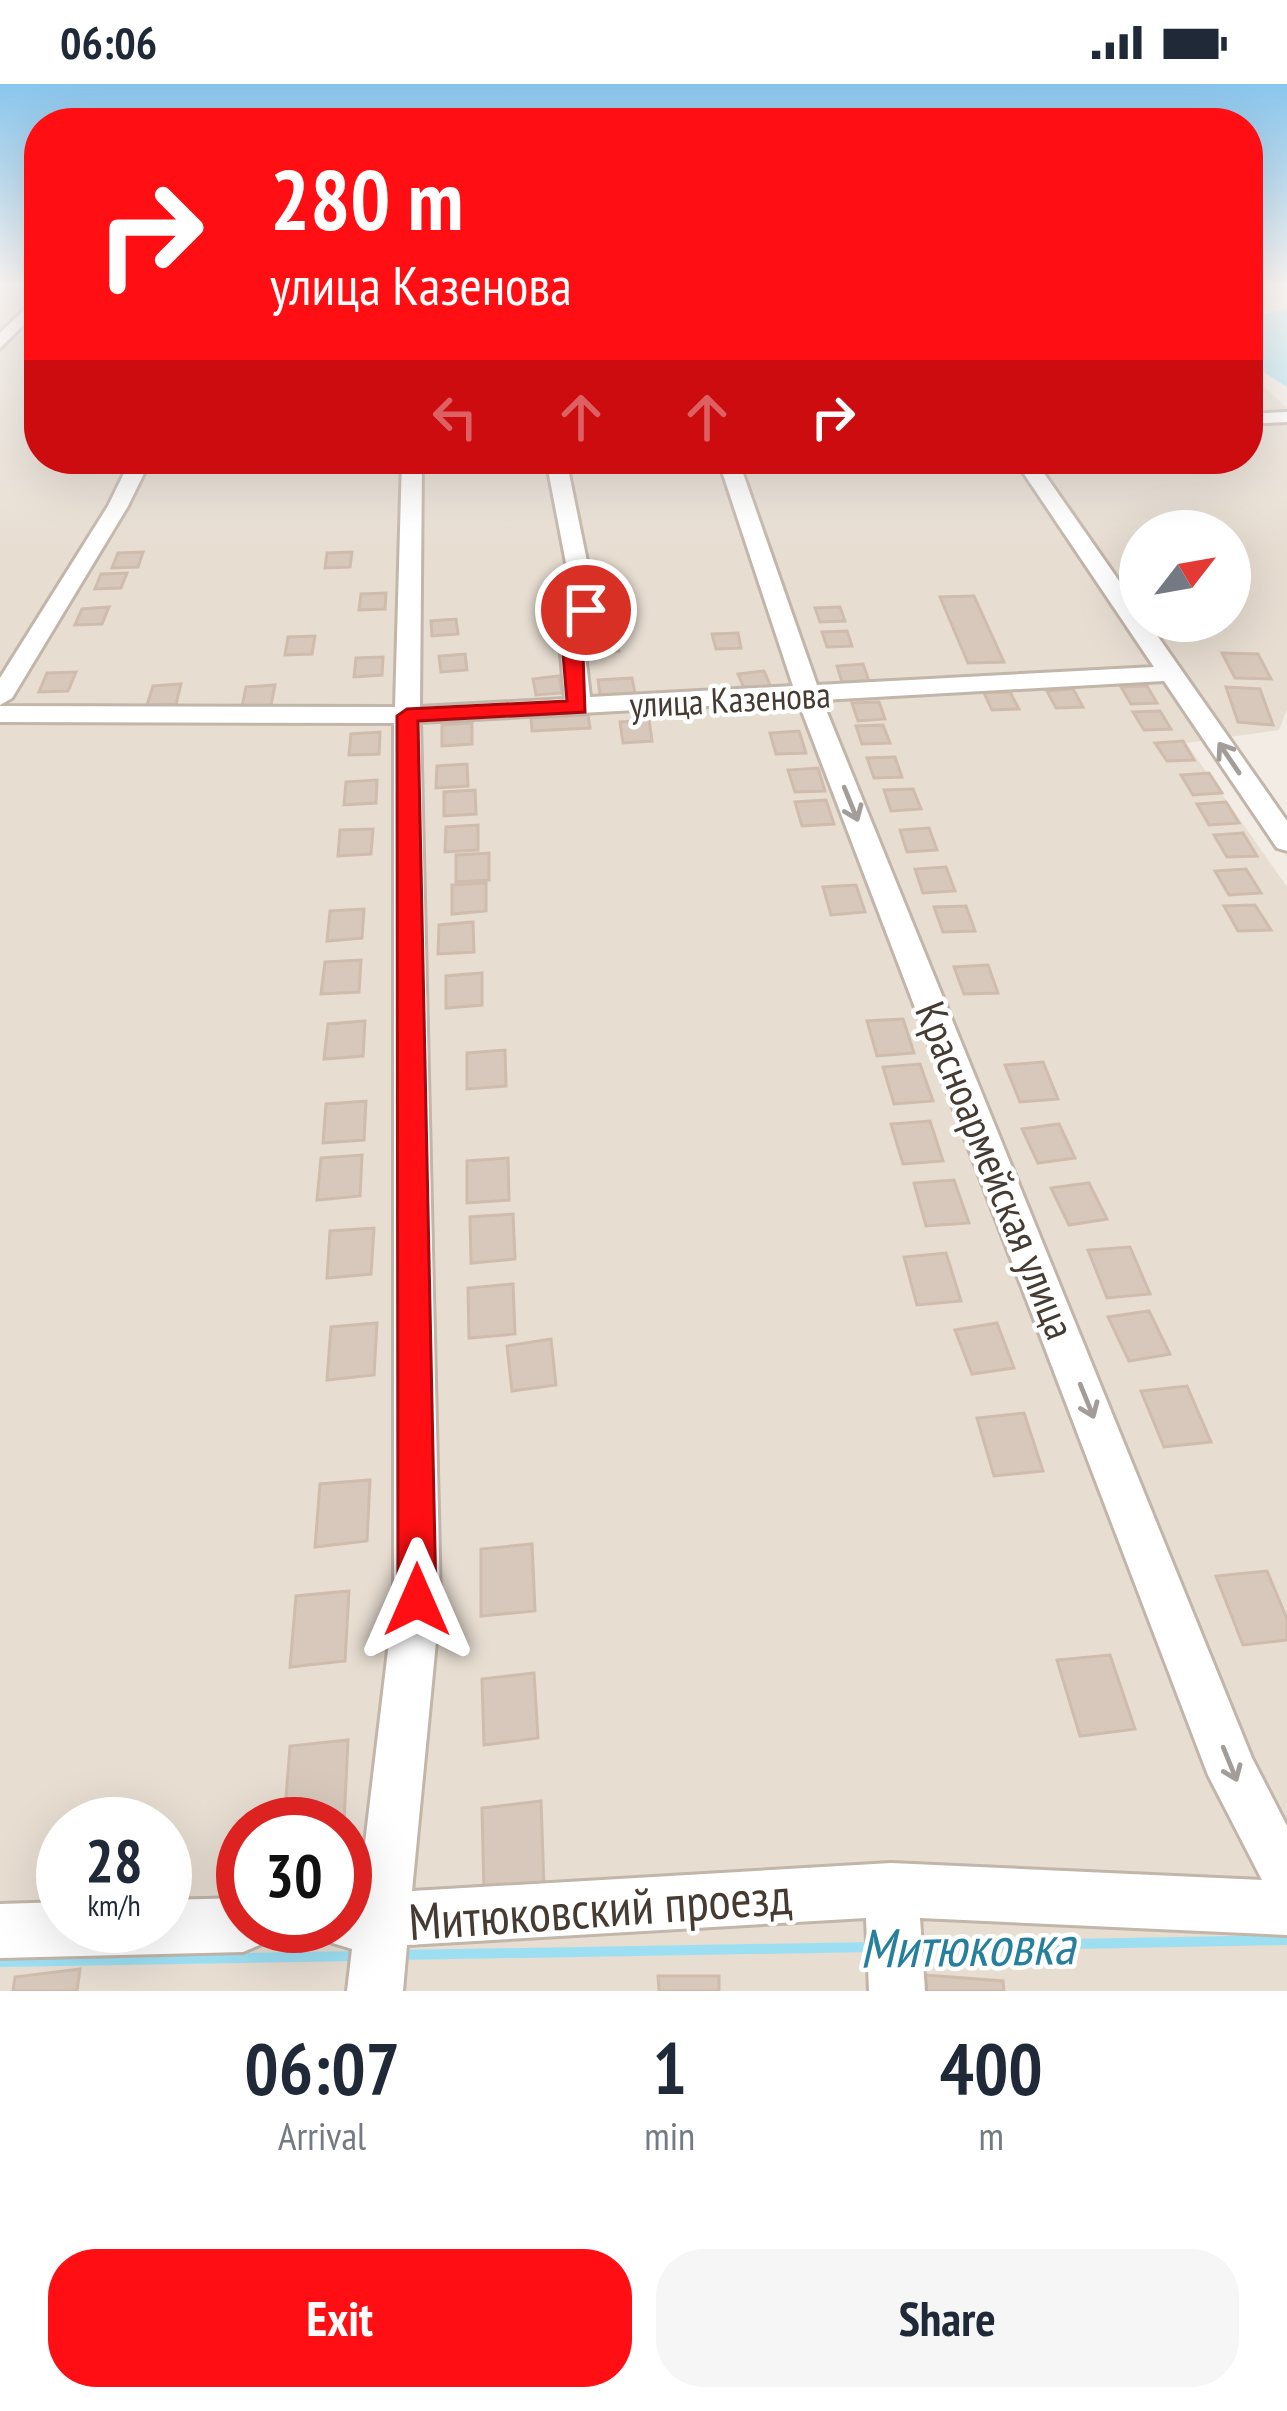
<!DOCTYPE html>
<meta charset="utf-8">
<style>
:root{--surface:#fff;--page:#f6f6f7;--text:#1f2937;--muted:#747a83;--accent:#ff0f13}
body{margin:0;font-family:"PT Sans Narrow",sans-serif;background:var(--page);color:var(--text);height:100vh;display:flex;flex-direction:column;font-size:45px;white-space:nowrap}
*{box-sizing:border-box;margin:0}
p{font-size:39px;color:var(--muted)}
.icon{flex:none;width:66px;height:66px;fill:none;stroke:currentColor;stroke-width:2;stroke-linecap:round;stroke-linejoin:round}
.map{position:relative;height:1907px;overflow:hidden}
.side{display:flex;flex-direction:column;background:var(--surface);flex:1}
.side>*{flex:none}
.guide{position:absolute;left:24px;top:24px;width:1239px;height:366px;border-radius:48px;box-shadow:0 12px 48px #0002;background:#ff0f13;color:#fff;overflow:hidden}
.needle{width:78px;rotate:59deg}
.buttons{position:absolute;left:1119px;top:426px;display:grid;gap:24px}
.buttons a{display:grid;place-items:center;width:132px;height:132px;border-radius:50%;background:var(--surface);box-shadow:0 12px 48px #0002;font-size:60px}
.speed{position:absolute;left:36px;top:1713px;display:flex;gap:24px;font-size:60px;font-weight:700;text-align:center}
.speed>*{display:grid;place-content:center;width:156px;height:156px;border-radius:50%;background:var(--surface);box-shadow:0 12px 48px #0002;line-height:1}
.speed small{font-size:30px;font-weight:400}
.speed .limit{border:18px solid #d22;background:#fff;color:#111}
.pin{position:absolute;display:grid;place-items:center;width:102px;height:102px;color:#fff;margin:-51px;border:6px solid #fff;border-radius:50%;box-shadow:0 3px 12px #0007}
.me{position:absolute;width:132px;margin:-66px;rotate:0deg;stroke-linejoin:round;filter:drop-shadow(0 0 9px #0008)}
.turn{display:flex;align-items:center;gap:42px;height:252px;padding:0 48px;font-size:54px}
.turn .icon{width:156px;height:156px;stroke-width:2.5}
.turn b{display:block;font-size:84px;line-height:102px}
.lanes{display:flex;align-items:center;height:114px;padding:0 48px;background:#0003;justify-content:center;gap:60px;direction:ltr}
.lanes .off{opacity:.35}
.eta{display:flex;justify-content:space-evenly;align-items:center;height:204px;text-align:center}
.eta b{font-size:72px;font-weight:700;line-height:84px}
.primary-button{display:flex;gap:24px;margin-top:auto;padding:24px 48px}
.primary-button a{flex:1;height:138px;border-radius:48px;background:var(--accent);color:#fff;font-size:48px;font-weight:700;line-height:138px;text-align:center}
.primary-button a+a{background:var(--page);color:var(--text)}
.status{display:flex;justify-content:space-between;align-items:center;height:84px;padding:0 60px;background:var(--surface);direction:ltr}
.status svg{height:33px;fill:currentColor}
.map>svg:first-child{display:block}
.residential{fill:#e7ddd1;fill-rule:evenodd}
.water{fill:#9cdff3}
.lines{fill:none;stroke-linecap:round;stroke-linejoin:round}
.stream{stroke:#9cdff3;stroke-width:10}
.building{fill:#d8c8bc;stroke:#d0bcac;stroke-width:3}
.minor-casing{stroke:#c2b5a9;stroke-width:6}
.minor{fill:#fff;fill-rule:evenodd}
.oneway{stroke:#a29d99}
.route{fill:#ff0f13;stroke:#a60a0c;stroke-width:3}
.labels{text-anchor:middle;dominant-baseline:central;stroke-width:9;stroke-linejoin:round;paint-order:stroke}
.far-street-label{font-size:36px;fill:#453b33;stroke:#fff}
.street-label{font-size:42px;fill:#453b33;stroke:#fff}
.near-street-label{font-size:51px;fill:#453b33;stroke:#fff}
.near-water-label{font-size:54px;font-style:italic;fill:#257f9d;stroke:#fff}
</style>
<div class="status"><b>06:06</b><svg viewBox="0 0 49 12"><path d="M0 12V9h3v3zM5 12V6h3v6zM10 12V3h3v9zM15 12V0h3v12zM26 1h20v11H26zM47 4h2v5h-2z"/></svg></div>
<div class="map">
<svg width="1287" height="1907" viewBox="0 0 1287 1907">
<rect width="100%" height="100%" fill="#f3ece4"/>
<path class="residential" d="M0 200H39V375H1248V288L1287 324V626L1279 646 1186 659 1287 803V1907H0ZM1140 447H1230V537H1140ZM63 1740H165V1842H63ZM243 1740H345V1842H243Z"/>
<path class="water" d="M1287 225V303L1248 278V234Z"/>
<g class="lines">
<path class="stream" d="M913 1863 1287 1856
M397 1871 874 1863
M0 1878 358 1872"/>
</g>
<path class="building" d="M143 468 138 483 112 484 118 469Z
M352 468 350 483 325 484 327 469Z
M127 489 121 504 95 505 101 490Z
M386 509 385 525 359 526 361 510Z
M974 512 1004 578 968 579 940 513Z
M569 522 571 538 545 540 543 523Z
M109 523 102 540 75 541 82 525Z
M840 523 845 537 820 538 815 524Z
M456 535 458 550 432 552 431 537Z
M847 547 852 562 827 563 822 548Z
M738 549 741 564 716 565 712 550Z
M315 552 312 570 285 571 288 553Z
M615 552 619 567 593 570 590 554Z
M1222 569 1258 570 1271 595 1235 594Z
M465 570 467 586 441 588 439 572Z
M383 573 382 591 354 593 356 574Z
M863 580 869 597 842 598 837 582Z
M764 587 771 603 745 606 738 590Z
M76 588 68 607 39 608 47 589Z
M559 592 562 609 536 611 533 595Z
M632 594 635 609 600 611 598 596Z
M181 600 176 620 147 621 153 602Z
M275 601 271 621 242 623 246 603Z
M1147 602 1157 619 1131 620 1121 603Z
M1226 603 1260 605 1273 641 1238 638Z
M1073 605 1083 623 1056 624 1047 607Z
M1010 608 1019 625 992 626 984 609Z
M879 618 885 635 858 637 852 619Z
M1160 627 1171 645 1144 646 1133 628Z
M588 631 590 644 532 647 531 634Z
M649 636 652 657 623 659 620 638Z
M472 639V660L442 662V641Z
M883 641 890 659 862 660 856 642Z
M799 647 806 669 776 670 770 649Z
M380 648 379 670 349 671 351 650Z
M1183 657 1194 676 1167 677 1155 659Z
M895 673 902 693 874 694 867 674Z
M467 680 468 702 436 704 437 682Z
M818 684 825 707 795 708 788 686Z
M1209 689 1222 709 1193 711 1181 691Z
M377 696 376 719 344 721 346 698Z
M913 705 921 725 891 727 884 706Z
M475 706 476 730 444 732V708Z
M826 716 834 740 802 742 795 718Z
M1226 718 1239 739 1209 741 1197 720Z
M478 741V766L445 768 446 743Z
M929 744 937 766 907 768 900 746Z
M373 745 371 770 338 772 340 746Z
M1243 749 1257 772 1227 773 1214 751Z
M489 769V796L456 798V771Z
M946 783 955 807 923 809 915 785Z
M1246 785 1261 809 1229 811 1215 787Z
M486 799V827L452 830V801Z
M856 801 865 828 831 831 823 803Z
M1255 821 1271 846 1238 847 1224 822Z
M966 822 975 847 943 848 934 823Z
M364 825 362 854 327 857 330 827Z
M473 838 474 868 438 870 439 841Z
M361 876 359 908 321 910 325 878Z
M988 881 998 909 964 910 954 883Z
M482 889V921L446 924V892Z
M903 935 914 969 877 972 867 937Z
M365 937 363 972 324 975 328 940Z
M505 966 506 1002 467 1005V969Z
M1043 978 1058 1015 1020 1018 1005 981Z
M920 980 933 1017 894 1020 883 983Z
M366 1017 364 1056 323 1059 326 1020Z
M930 1037 943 1077 903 1080 891 1040Z
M1059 1040 1075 1074 1038 1079 1022 1045Z
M362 1071 360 1112 317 1116 321 1074Z
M508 1074 509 1116 467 1119V1077Z
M954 1096 969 1139 926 1142 914 1099Z
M1089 1099 1107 1135 1069 1141 1051 1104Z
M513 1130 515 1175 471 1179 470 1133Z
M374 1144 371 1190 327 1194 330 1147Z
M1130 1163 1150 1210 1107 1214 1088 1166Z
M946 1169 961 1217 917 1221 904 1173Z
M513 1200 515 1250 469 1254 468 1204Z
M1149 1227 1170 1270 1129 1277 1108 1233Z
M377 1239 374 1291 327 1296 331 1243Z
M997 1239 1014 1284 972 1290 955 1246Z
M551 1255 556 1301 512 1307 507 1262Z
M1187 1302 1211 1358 1164 1363 1141 1307Z
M1024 1329 1043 1387 994 1392 977 1334Z
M370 1396 367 1457 315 1463 320 1400Z
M532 1460 535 1527 481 1532V1465Z
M1267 1487 1287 1535V1556L1243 1561 1216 1492Z
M349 1507 345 1577 290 1583 296 1512Z
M1110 1571 1135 1645 1080 1652 1057 1576Z
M534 1589 538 1654 484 1661 482 1595Z
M348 1656 344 1738 284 1740 290 1662Z
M541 1717 544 1803 484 1810 482 1724Z
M80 1885 77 1907H13L15 1893Z
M925 1891 1003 1897 1004 1907H927Z
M658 1892H719V1907H659Z"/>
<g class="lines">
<defs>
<path id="minor" d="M39 212V226L0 264V249Z
M1287 328V338L1248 340V330Z
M131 375H151L128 422 12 614 0 621V594L108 422Z
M402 375H422L420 623 565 615 561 570 575 526 546 375H566L597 526 585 570 590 613 793 602 718 375H738L817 601 1154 583 1014 375H1034L1140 527V537H1147L1287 737V767L1277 764 1164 597 822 616 1252 1674 1287 1742V1851L920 1834 925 1907H869L866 1834 407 1861 403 1907H347L352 1865 326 1857 320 1842H345V1811L359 1810 394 1516V639L0 638V622L395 623ZM798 617 1208 1691 1262 1796 891 1779 412 1807 440 1516 420 638Z
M243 1814V1842H270L262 1860 243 1868 0 1874V1820L63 1818V1842H165V1816Z"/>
</defs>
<use href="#minor" class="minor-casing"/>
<use href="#minor" class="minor"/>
</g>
<defs><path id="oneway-shaft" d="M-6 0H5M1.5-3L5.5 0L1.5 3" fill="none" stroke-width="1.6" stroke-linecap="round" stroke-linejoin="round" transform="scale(3)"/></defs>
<g class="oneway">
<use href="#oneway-shaft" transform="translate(1229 674) rotate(-124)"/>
<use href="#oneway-shaft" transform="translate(851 720) rotate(68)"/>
<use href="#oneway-shaft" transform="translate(1087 1317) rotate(68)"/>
<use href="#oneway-shaft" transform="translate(1230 1680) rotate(68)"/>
</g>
<linearGradient id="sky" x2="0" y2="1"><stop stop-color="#89c5ec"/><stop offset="0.43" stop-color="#faf6f3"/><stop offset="1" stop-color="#faf6f3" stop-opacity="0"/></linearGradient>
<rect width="1287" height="467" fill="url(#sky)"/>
<path class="route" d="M586 520 596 526 583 570 585 628 418 637 436 1516 431 1529 417 1535 403 1529 398 1516 397 632 407 625 567 617 563 570 577 526Z"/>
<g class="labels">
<g class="far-street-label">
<text transform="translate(730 615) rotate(-3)">улица Казенова</text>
</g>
<g class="street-label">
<text transform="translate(996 1086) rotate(68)">Красноармейская улица</text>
</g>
<g class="near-street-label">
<text transform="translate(600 1824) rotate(-4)">Митюковский проезд</text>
</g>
<g class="near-water-label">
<text transform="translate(967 1862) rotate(-1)">Митюковка</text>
</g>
</g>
</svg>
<div class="buttons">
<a><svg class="needle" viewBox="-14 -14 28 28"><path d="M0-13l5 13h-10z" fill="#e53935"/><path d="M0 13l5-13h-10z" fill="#747a83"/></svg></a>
</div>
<div class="speed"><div>28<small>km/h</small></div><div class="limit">30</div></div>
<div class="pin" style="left:586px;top:526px;background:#d93025"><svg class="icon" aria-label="arrive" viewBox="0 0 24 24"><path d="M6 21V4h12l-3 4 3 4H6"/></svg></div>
<svg class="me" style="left:417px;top:1516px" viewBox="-20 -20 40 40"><path d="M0-17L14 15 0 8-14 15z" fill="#ff0f13" stroke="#fff" stroke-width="4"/></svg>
<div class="guide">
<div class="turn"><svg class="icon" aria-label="right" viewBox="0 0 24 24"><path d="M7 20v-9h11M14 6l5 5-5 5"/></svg><div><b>280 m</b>улица Казенова</div></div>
<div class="lanes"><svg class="icon off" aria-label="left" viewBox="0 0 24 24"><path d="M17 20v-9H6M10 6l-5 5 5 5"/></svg><svg class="icon off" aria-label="ahead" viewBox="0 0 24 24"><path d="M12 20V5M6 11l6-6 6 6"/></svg><svg class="icon off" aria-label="ahead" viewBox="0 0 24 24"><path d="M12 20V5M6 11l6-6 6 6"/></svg><svg class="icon" aria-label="right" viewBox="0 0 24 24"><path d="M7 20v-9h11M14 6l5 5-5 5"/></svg></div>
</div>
</div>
<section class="side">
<div class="eta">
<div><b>06:07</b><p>Arrival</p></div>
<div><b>1</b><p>min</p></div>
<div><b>400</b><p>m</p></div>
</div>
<div class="primary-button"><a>Exit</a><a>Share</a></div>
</section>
